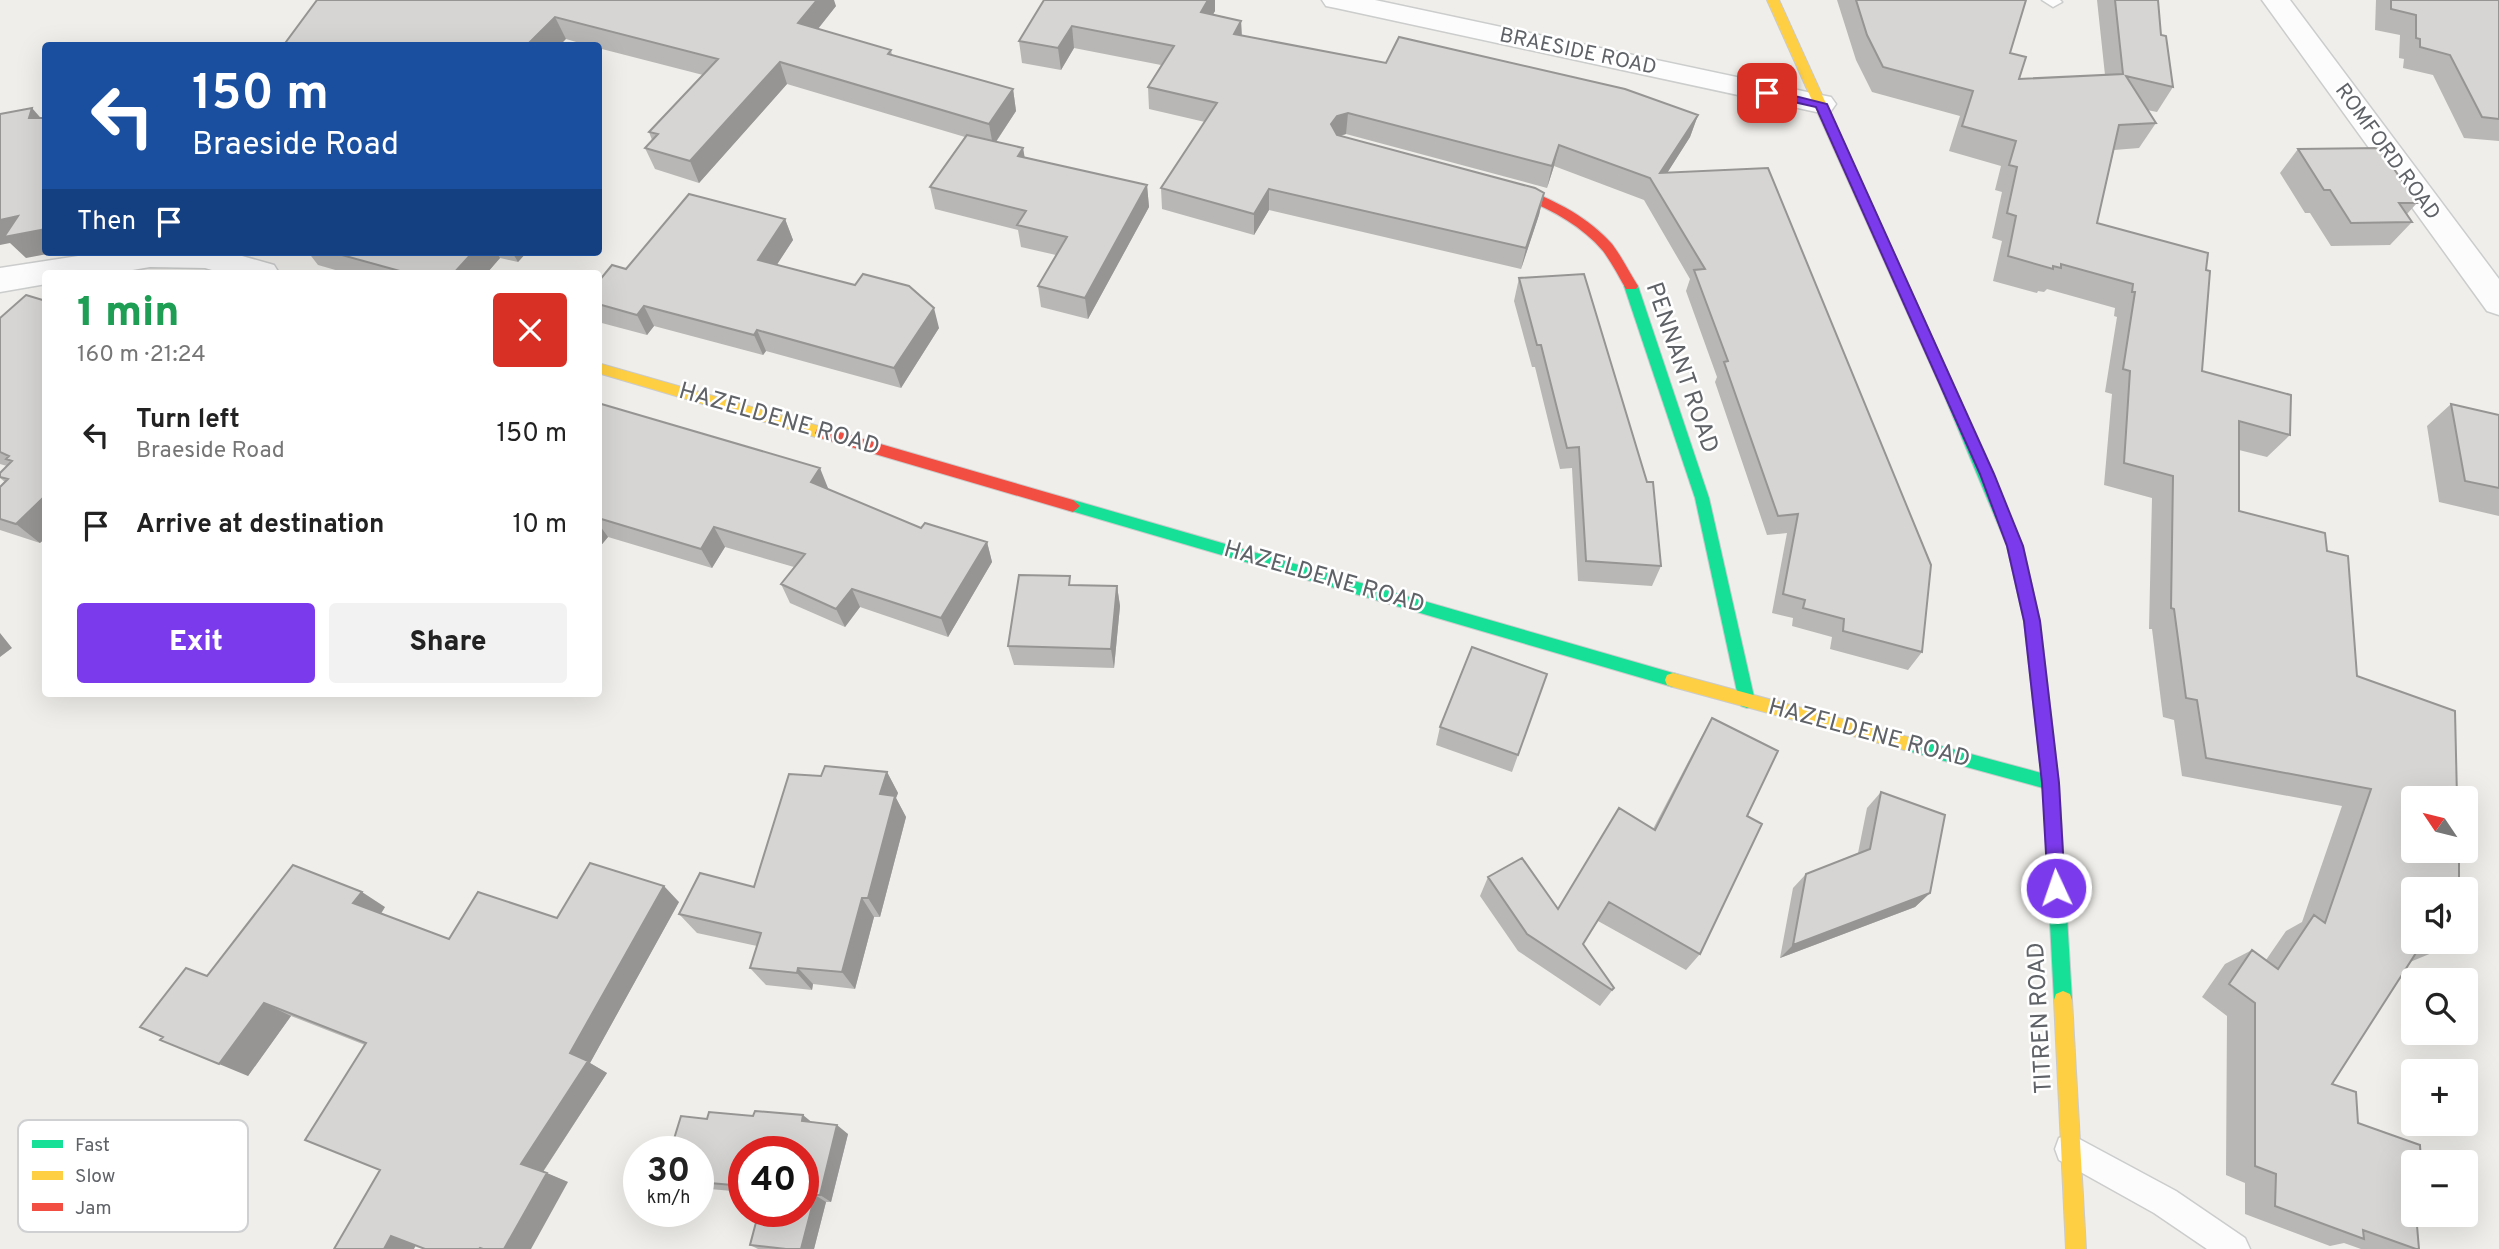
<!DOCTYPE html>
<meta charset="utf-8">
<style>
:root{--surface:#fff;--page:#f2f2f2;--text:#222;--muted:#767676;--accent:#7c3aed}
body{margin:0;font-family:Overpass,sans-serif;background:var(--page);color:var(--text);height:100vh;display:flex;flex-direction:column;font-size:26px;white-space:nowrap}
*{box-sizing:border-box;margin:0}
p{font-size:23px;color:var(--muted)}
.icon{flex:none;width:38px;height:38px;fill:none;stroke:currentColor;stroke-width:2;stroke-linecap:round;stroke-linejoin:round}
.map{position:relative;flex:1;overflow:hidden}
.sheet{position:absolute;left:42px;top:270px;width:560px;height:427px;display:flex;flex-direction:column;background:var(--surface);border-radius:7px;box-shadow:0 7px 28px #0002}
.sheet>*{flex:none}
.hud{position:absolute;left:42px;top:42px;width:560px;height:214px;border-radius:7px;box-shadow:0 7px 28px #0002;background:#1a4fa0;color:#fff;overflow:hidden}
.needle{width:46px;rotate:305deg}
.buttons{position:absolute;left:2401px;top:786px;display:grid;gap:14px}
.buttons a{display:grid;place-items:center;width:77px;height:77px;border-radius:7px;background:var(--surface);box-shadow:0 7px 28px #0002;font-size:35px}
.speed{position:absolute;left:623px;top:1136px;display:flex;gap:14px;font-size:35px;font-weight:700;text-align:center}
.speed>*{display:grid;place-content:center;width:91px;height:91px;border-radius:50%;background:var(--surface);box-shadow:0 7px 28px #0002;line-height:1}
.speed small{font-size:18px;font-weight:400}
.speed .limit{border:10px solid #d22;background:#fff;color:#111}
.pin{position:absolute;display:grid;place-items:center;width:60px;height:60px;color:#fff;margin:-30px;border-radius:14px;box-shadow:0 4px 10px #0006}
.me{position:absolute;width:77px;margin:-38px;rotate:357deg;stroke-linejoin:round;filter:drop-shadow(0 0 5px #0008)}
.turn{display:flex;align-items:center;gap:24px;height:147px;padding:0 35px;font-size:32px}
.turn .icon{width:91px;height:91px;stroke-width:2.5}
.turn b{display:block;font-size:49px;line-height:60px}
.then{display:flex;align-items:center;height:66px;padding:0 35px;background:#0003;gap:14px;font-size:26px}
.round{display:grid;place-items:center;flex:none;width:74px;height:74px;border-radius:7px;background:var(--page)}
.summary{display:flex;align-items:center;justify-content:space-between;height:119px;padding:0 35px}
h1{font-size:42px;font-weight:800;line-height:52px;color:#1e9e55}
.button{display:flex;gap:14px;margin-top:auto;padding:14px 35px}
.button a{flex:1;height:80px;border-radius:7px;background:var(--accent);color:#fff;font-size:28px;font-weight:800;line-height:80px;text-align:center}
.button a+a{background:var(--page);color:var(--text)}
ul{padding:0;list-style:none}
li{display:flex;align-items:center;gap:21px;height:91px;padding:0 35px}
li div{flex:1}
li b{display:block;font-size:26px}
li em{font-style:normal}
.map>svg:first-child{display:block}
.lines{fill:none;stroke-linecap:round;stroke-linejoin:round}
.lane-casing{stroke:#cbcccc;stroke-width:3}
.street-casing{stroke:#cbcccc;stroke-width:3}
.fast-casing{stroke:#cacacb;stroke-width:2}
.slow-casing{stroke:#cacacb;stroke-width:2}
.jam-casing{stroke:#cacacb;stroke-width:2}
.lane{fill:#fdfcfc;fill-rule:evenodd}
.street{fill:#fdfcfc;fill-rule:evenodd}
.fast{fill:#16e098;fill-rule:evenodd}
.slow{fill:#ffcf43;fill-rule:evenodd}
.jam{fill:#f24e42;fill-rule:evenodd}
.wall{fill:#b8b7b5}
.shaded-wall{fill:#969594}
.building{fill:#d6d5d3;stroke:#969594;stroke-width:2}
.route{fill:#7c3aed;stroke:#51269a;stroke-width:2}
.labels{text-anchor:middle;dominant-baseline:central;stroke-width:5;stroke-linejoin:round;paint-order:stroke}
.far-street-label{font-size:21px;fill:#5f6368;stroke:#fff}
.street-label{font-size:24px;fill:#5f6368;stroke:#fff}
.key{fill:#fff;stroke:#cfd0d2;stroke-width:2}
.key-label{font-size:19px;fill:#5f6368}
</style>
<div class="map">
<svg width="2499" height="1249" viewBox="0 0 2499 1249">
<rect width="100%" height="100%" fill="#efeeea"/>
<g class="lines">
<defs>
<path id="lane" d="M2042 0H2060L2062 2 2053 7Z
M2070 1134 2176 1191 2245 1238 2250 1249H2207L2154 1213 2059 1160 2055 1149 2059 1138Z"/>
<path id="street" d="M1322 0H1375L1821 95 1831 97 1836 104 1831 111 1821 113 1336 8 1326 6Z
M2262 0H2290L2499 279V315L2487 311Z
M104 252H228L274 265 279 273H222L205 268 150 267 115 273H46V284L0 292V268Z"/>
<path id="fast" d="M1631 281 1638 286 1709 498 1755 701 1753 706 1747 708 1741 706 1739 701 1695 498 1624 286Z
M1948 383 1955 388 2023 546 2040 621 2059 783 2072 1000 2070 1006 2063 1009 2056 1006 2054 1000 2043 788 1908 751 1902 749 1900 744 1902 739 1908 737 2041 773 2024 621 2007 546 1941 388Z
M1073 500 1673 673 1679 675 1681 680 1679 685 1673 687 1068 510 1066 506Z"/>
<path id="slow" d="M1767 0H1779L1955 388 1953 392H1943L1941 388Z
M598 363 822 427 829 433 822 439 598 373Z
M1673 673 1908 737 1914 739 1916 744 1914 749 1908 751 1673 687 1667 685 1665 680 1667 675Z
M2063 991 2070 994 2072 1000 2086 1249H2066L2054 1000 2056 994Z"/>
<path id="jam" d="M1493 179C1536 191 1582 210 1612 244 1622 257 1629 272 1638 286L1636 289H1626C1619 277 1612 263 1603 251 1574 217 1530 200 1489 186V180Z
M822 427 1073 500 1080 506 1073 512 817 437 815 433 817 429Z"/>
</defs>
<use href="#lane" class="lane-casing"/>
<use href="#street" class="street-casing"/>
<use href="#fast" class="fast-casing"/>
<use href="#slow" class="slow-casing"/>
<use href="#jam" class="jam-casing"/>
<use href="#lane" class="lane"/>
<use href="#street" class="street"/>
<use href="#fast" class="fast"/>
<use href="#slow" class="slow"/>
<use href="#jam" class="jam"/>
</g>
<path class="wall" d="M317 0 836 6 818 29 891 50 892 55 1013 89 1016 111 996 142 1023 148 1024 157 1147 185 1149 207 1088 319 1041 307 1038 286 1056 255 1021 247 1018 230 935 209 930 187 965 137 787 84 699 183 655 169 645 148 652 140 649 132 703 75 598 48V46H590L566 39Z
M1044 0 1215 11 1213 14 1241 21 1242 36 1386 63 1698 115 1690 137 1667 173 1922 652 1908 670 1830 649 1832 637 1792 626 1793 618 1772 613 1787 533 1767 535 1715 382 1717 377 1686 291 1690 279 1644 200 1554 166 1547 188 1346 134 1341 136 1544 193 1539 215 1521 269 1269 210 1254 235 1162 209 1161 188 1205 122 1149 109 1148 87 1161 65 1074 48 1061 70 1022 63 1019 41Z
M1837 0H2026L2010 53 2019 79 2105 75 2097 0H2158L2161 35 2173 87 2157 112 2147 110 2156 123 2139 148 2114 150 2097 223 2206 270 2202 371 2290 435 2267 457 2239 450V511L2327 551 2357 676 2413 942H2445L2444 948 2410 962 2332 1084 2358 1123 2413 1162 2419 1249H2361L2344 1243 2330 1246 2245 1214V1183L2226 1175 2227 1016 2202 997 2225 964 2252 950 2266 960 2286 931 2302 922 2342 806 2182 776 2174 720 2163 717 2152 629H2149L2152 498 2104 485 2112 394 2105 392 2117 317 2114 316 2115 308 2047 289 2044 292 2038 291 2037 293 1993 281 2002 241 1992 238 2002 192 1995 190 2001 166 1949 151 1960 116 1872 92 1856 60Z
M2376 0H2499V141L2464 138 2433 75 2403 68 2404 59 2399 58 2400 35 2375 30Z
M2298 149 2417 203 2407 214 2412 222 2390 245 2331 246 2310 213H2305L2280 173Z
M785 219 793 240 777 264 939 328 901 388 766 351 763 355 654 326 647 335 598 322V282L626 269Z
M308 252H399L397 255H404L406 252H527L518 262 500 258 487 273H346L318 265Z
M1519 278 1661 566 1652 586 1578 581 1572 468 1560 469 1535 367H1532L1514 301Z
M0 318 40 543 0 530V487L5 482 0 478V473L7 466 0 464Z
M598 403 828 488 827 489 921 528 987 542 992 562 948 637 860 607 845 627 790 603 781 584 794 567 725 547 712 568 608 537 598 549Z
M2451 404 2499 415V516L2439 502 2427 426Z
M1071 585 1117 586 1120 606 1114 668 1014 665 1008 646Z
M1547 674 1512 772 1436 745 1440 727Z
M1712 718 1747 816 1700 954 1686 970 1598 921 1583 944 1614 988 1600 1006 1518 951 1480 896 1488 877 1558 909 1653 829 1699 741Z
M887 772 898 793 896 798 906 817 880 917H874L855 989 813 984 812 990 766 985 750 968 757 946 697 933 679 914 754 887 821 776Z
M1881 792 1930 893 1915 907 1780 958 1793 888 1806 874 1858 853 1867 808Z
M679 902 590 1063 607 1073 543 1172 568 1182 380 1170 365 1045 291 1016 248 1076 207 976 385 907 381 914 449 939 557 918Z
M707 1119 811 1122 848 1134 831 1202H826L814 1249H758L750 1245 803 1211 744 1152V1192L698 1188V1152Z"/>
<path class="shaded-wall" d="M817 0H834L836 6 805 45 798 23Z
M1208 0H1215V11L1202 34 1201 12Z
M555 17 566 39 559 46H526Z
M1241 21 1242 43 1234 34Z
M1072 26 1074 48 1061 70 1058 48Z
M780 62 787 84 699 183 690 161Z
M1013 89 1016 111 993 146 989 124Z
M32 108 46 124 29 118Z
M1348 113 1346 134 1335 137 1331 124 1337 116Z
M1698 115 1690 137 1657 189 1660 173Z
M1559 145 1554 166 1547 188 1552 166Z
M1023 148 1027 170 1018 156Z
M1147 185 1149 207 1088 319 1085 298Z
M1269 189V210L1254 235V214Z
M1544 193 1539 215 1521 269 1526 248Z
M18 216 46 229V252H58L26 258 10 243 0 245V220Z
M785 219 793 240 767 280 758 260Z
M366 252H399L386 267Z
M473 252H496L500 258 487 273H454Z
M512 252H527L518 262Z
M644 306 654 326 647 335 637 315Z
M934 308 939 328 901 388 894 368Z
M757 330 766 351 763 355 754 335Z
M820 468 828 488 819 502 811 482Z
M46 495V538L40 543 16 524Z
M598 523 608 537 598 549Z
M714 527 725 547 712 568 701 549Z
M987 542 992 562 948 637 941 618Z
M1117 586 1120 606 1114 668 1111 649Z
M852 589 860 607 845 627 836 609Z
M0 633 12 648 0 657Z
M887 772 898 793 896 798 906 817 880 917 868 898 880 794Z
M664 886 679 902 590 1063 607 1073 542 1173 521 1164 570 1053Z
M362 892 385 907 377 919 353 903Z
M1930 893 1915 907 1780 958 1793 945Z
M862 898 874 917 855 989 842 972Z
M798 968 813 984 812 990 797 973Z
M264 1003 291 1016 248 1076 219 1064Z
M803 1115 814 1124 802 1121Z
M837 1125 848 1134 831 1202 820 1195Z
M547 1173 568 1182 531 1249H504Z
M815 1195 826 1202 814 1249H801Z
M391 1236 417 1243 414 1249H384Z"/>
<path class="building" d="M317 0H817L798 23 891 50 888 54 1013 89 989 124 780 62 690 161 645 148 658 134 649 132 718 59 555 17 526 46H283Z
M1044 0H1208L1201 12 1241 21 1234 34 1386 63 1399 37 1625 89 1698 115 1660 173 1768 168 1931 565 1922 652 1843 631 1844 619 1803 608 1805 600 1783 594 1798 514 1778 516 1724 362 1728 361 1694 270 1705 269 1650 178 1559 145 1552 166 1348 113 1337 116 1331 124 1337 135 1535 188 1544 193 1526 248 1269 189 1254 214 1161 188 1217 103 1148 87 1174 46 1072 26 1058 48 1019 41Z
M1856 0H2026L2010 53 2026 57 2019 79 2123 74 2115 0H2158L2161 35 2166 36 2173 87 2126 76 2156 123 2119 125 2097 223 2208 253 2206 270 2210 271 2202 371 2291 395 2290 435 2239 421V511L2325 533 2327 551 2348 556 2357 676 2455 711 2457 798H2413V850H2459V889H2413V942H2423L2332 1084 2356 1092 2358 1123 2420 1145 2421 1162H2413V1214H2416L2419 1249H2416L2363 1230 2364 1239 2275 1206 2276 1174 2255 1166V1003L2229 984 2252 950 2278 969 2314 915 2325 923 2371 789 2206 758 2197 700 2186 698 2174 609 2171 608 2173 476 2124 463 2130 371 2123 369 2135 292H2132L2133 284 2061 264V268L2053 266V269L2008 256 2016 216 2007 213 2017 167 2009 165 2016 141 1962 126 1973 91 1883 67 1867 35Z
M2391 0H2499V119L2482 117 2450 55 2420 47V39L2416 38V15L2391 9Z
M32 108 29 118H46V229L4 237 18 216 0 220V114Z
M967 135 1023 148 1018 156 1147 185 1085 298 1038 286 1067 237 1017 225 1026 211 930 187Z
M2380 148 2417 203H2399L2412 222 2351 223 2330 190H2324L2298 149Z
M689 194 785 219 758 260 855 285 863 274 909 286 934 308 894 368 757 330 754 335 644 306 637 315 598 304V282L612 265 626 269Z
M331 252H366L369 255H404L406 252H473L454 273H407Z
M1584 274 1647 482H1653L1661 566 1586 561 1579 447 1567 448 1541 345H1537L1519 278Z
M26 295 46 301V495L16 524 0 519V487L8 479 0 477V473L12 461 6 459 9 456 0 452V318Z
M598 403 820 468 811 482 921 528 925 523 987 542 941 618 852 589 836 609 781 584 805 554 714 527 701 549 598 518Z
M2451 404 2499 415V488L2465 481Z
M1019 575 1070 576 1069 585 1117 586 1111 649 1008 646Z
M1472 647 1547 674 1518 755 1440 727Z
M1712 718 1778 751 1747 816 1762 824 1700 954 1609 902 1583 944 1614 988 1612 990 1527 934 1488 877 1522 858 1558 909 1619 808 1655 830Z
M825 766 887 772 880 794 895 796 868 898H862L842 972 798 968 797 973 750 968 761 933 679 914 700 873 754 887 789 774 821 776Z
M1881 792 1945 815 1930 893 1793 945 1806 874 1870 849Z
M590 863 664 886 570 1053 588 1061 521 1164 547 1173 504 1249H483L480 1248 479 1249H425L391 1236 384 1249H334L380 1170 305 1140 366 1043 264 1003 219 1064 160 1040 163 1037 140 1027 186 968 207 976 293 865 362 892 353 903 449 939 478 892 557 918Z
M2431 942H2445L2444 948Z
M755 1111 803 1115 802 1121 837 1125 820 1195H815L801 1249H786L750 1245 759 1211H803V1152H744V1186L698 1182V1152H670L681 1116 707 1119 709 1112 753 1116Z"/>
<path class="route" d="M1767 89 1827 104 1994 474 2023 546 2040 621 2059 783 2065 888 2063 894 2056 896 2050 894 2048 888 2042 783 2024 621 2007 546 1980 474 1816 107 1763 95 1761 93Z"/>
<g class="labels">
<g class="far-street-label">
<text transform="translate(1578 52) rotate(12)">BRAESIDE ROAD</text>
<text transform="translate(2387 152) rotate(54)">ROMFORD ROAD</text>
</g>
<g class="street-label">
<text transform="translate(1681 368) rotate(71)">PENNANT ROAD</text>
<text transform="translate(779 420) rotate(16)">HAZELDENE ROAD</text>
<text transform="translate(1324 578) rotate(16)">HAZELDENE ROAD</text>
<text transform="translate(1869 734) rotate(15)">HAZELDENE ROAD</text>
<text transform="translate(2041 1018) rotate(-93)">TITREN ROAD</text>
</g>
</g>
<rect x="18" y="1120" width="230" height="112" rx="10" class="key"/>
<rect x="32" y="1140" width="31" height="8" fill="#16e098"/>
<rect x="32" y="1171" width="31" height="9" fill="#ffcf43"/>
<rect x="32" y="1203" width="31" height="8" fill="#f24e42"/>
<g class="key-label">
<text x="75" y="1151">Fast</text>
<text x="75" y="1182">Slow</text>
<text x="75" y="1214">Jam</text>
</g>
</svg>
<div class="buttons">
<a><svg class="needle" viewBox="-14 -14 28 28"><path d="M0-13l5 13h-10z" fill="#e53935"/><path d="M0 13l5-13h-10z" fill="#767676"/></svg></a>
<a><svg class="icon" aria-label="sound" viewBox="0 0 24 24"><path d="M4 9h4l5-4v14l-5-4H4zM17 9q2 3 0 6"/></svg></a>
<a><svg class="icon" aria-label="search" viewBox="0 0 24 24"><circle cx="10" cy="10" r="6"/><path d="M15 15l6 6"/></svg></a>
<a>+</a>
<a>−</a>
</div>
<div class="speed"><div>30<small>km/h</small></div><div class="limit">40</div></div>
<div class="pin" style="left:1767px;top:93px;background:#d93025"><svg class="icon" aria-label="arrive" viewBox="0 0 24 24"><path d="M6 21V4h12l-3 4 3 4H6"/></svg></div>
<svg class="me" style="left:2056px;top:888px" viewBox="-20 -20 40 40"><circle r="17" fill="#7c3aed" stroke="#fff" stroke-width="3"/><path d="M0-11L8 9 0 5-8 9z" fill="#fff"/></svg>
<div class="hud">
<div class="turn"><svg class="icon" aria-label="left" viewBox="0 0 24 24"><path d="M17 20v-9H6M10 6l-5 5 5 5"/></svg><div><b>150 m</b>Braeside Road</div></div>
<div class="then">Then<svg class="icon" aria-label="arrive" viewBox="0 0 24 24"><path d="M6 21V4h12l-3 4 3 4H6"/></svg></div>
</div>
<section class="sheet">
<div class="summary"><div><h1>1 min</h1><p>160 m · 21:24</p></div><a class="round" style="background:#d93025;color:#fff"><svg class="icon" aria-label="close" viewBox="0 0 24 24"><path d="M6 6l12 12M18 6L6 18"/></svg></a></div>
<ul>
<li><svg class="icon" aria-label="left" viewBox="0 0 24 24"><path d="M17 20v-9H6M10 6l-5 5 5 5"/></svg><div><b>Turn left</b><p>Braeside Road</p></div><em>150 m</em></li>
<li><svg class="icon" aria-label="arrive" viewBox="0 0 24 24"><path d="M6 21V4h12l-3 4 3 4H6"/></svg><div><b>Arrive at destination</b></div><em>10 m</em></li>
</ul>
<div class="button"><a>Exit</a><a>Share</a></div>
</section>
</div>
